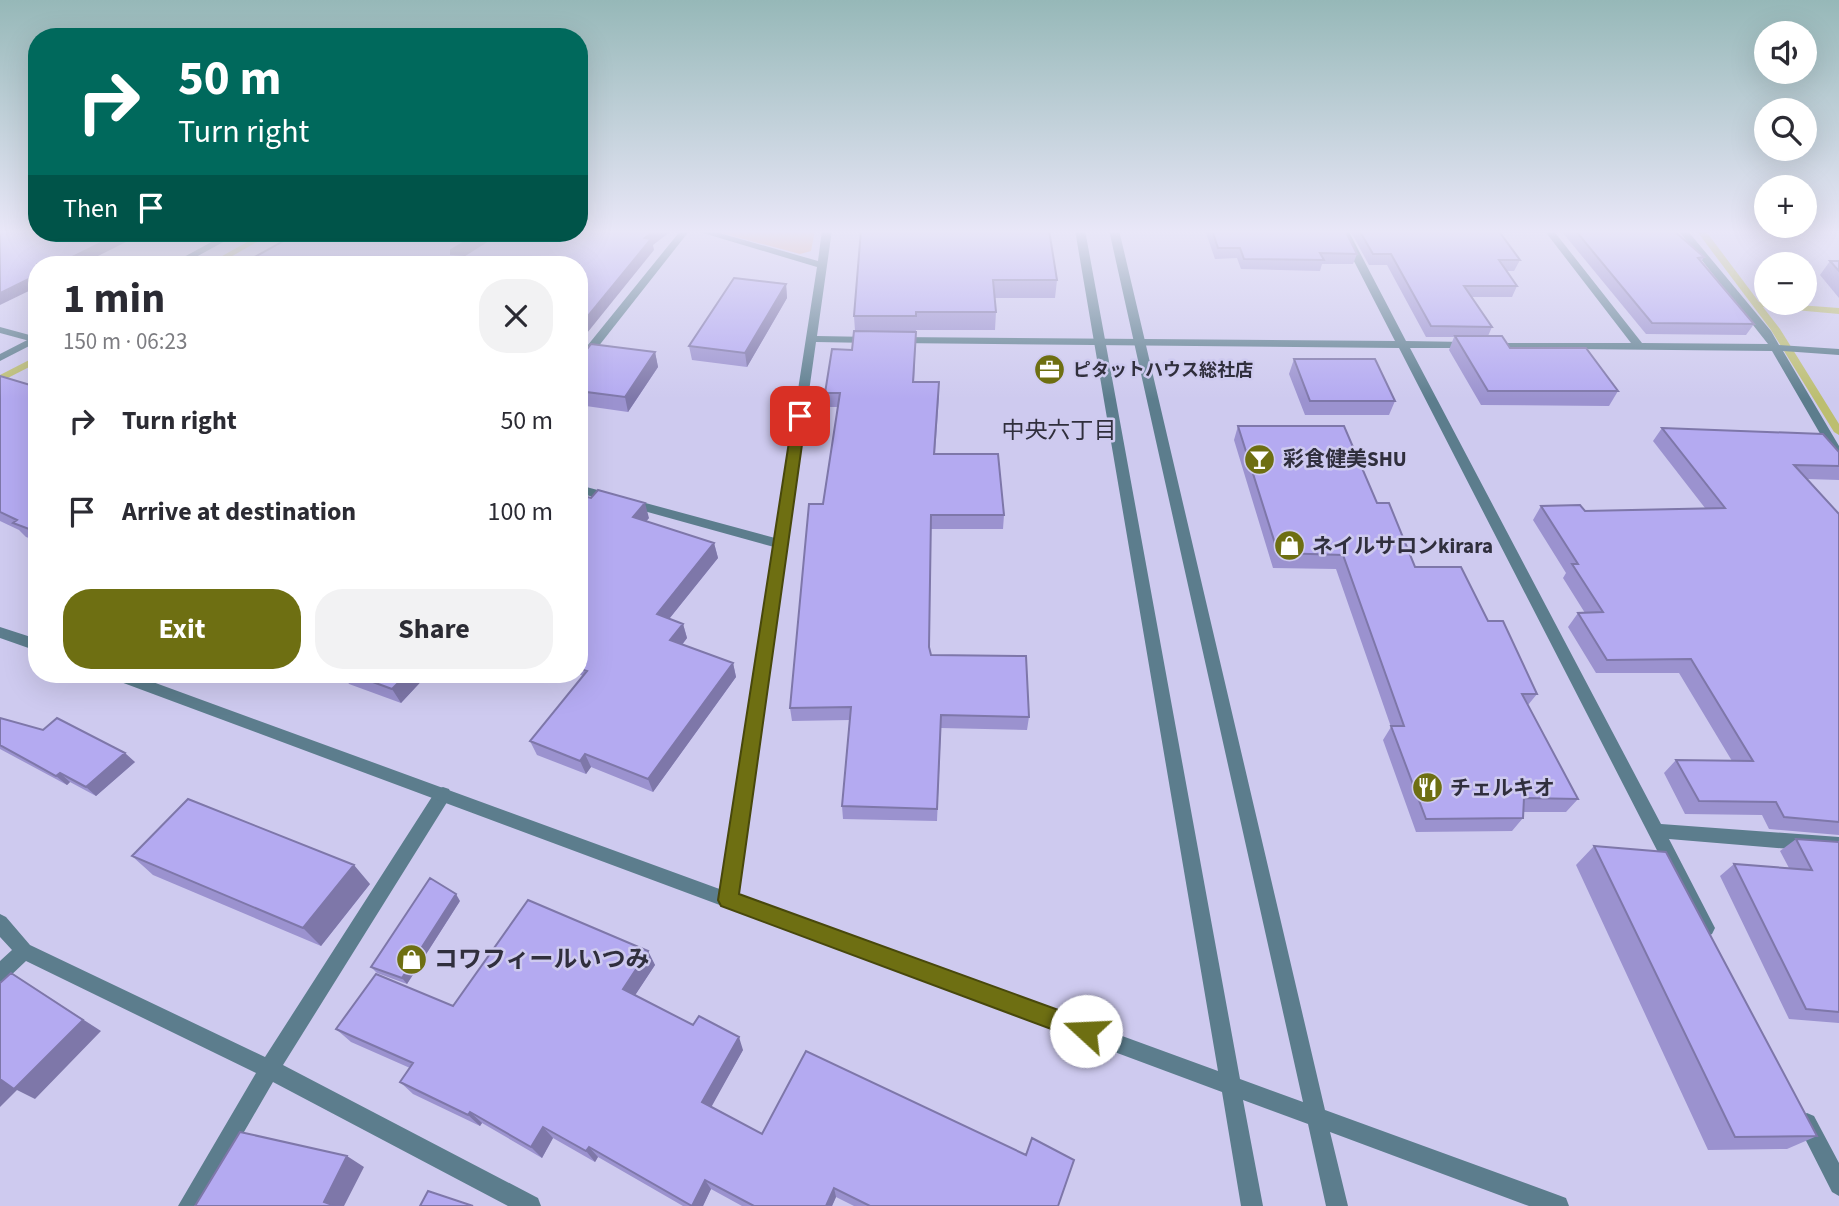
<!DOCTYPE html>
<meta charset="utf-8">
<style>
:root{--surface:#fff;--page:#f2f2f3;--text:#2b2b33;--muted:#7c7c81;--accent:#6e6f12}
body{margin:0;font-family:"Source Sans 3","Noto Sans JP",sans-serif;background:var(--page);color:var(--text);height:100vh;display:flex;flex-direction:column;font-size:26px;white-space:nowrap}
*{box-sizing:border-box;margin:0}
p{font-size:23px;color:var(--muted)}
.icon{flex:none;width:38px;height:38px;fill:none;stroke:currentColor;stroke-width:2;stroke-linecap:round;stroke-linejoin:round}
.map{position:relative;flex:1;overflow:hidden}
.drawer{position:absolute;left:28px;top:256px;width:560px;height:427px;display:flex;flex-direction:column;background:var(--surface);border-radius:28px;box-shadow:0 7px 28px #0002}
.drawer>*{flex:none}
.top-card{position:absolute;left:28px;top:28px;width:560px;height:214px;border-radius:28px;box-shadow:0 7px 28px #0002;background:#00695c;color:#fff;overflow:hidden}
.tools{position:absolute;left:1754px;top:21px;display:grid;gap:14px}
.tools a{display:grid;place-items:center;width:63px;height:63px;border-radius:50%;background:var(--surface);box-shadow:0 7px 28px #0002;font-size:35px}
.pin{position:absolute;display:grid;place-items:center;width:60px;height:60px;color:#fff;margin:-30px;border-radius:14px;box-shadow:0 4px 10px #0006}
.me{position:absolute;width:77px;margin:-38px;rotate:290deg;stroke-linejoin:round;filter:drop-shadow(0 0 5px #0008)}
.turn{display:flex;align-items:center;gap:24px;height:147px;padding:0 35px;font-size:32px}
.turn .icon{width:91px;height:91px;stroke-width:2.5}
.turn b{display:block;font-size:49px;line-height:60px}
.then{display:flex;align-items:center;height:66px;padding:0 35px;background:#0003;gap:14px;font-size:26px}
.round{display:grid;place-items:center;flex:none;width:74px;height:74px;border-radius:28px;background:var(--page)}
.summary{display:flex;align-items:center;justify-content:space-between;height:119px;padding:0 35px}
h1{font-size:42px;font-weight:700;line-height:52px}
.primary-button{display:flex;gap:14px;margin-top:auto;padding:14px 35px}
.primary-button a{flex:1;height:80px;border-radius:28px;background:var(--accent);color:#fff;font-size:28px;font-weight:700;line-height:80px;text-align:center}
.primary-button a+a{background:var(--page);color:var(--text)}
ul{padding:0;list-style:none}
li{display:flex;align-items:center;gap:21px;height:91px;padding:0 35px}
li div{flex:1}
li b{display:block;font-size:26px}
li em{font-style:normal}
.map>svg:first-child{display:block}
.green{fill:#e2ad90}
.lines{fill:none;stroke-linecap:round;stroke-linejoin:round}
.stream{fill:#bcbe70;fill-rule:evenodd}
.minor{fill:#5c7d8d;fill-rule:evenodd}
.tertiary{fill:#5c7d8d;fill-rule:evenodd}
.wall{fill:#9b92cf}
.shaded-wall{fill:#7e77a9}
.building{fill:#b4aaf1;stroke:#7e77a9;stroke-width:2}
.route{fill:#6e6f12;stroke:#48480c;stroke-width:2}
.labels{text-anchor:middle;dominant-baseline:central;stroke-width:5;stroke-linejoin:round;paint-order:stroke}
.far-poi-label{font-size:18px;font-weight:bold;fill:#302f3d;stroke:#cecaef;text-anchor:start}
.poi-label{font-size:21px;font-weight:bold;fill:#302f3d;stroke:#cecaef;text-anchor:start}
.neighbourhood-label{font-size:23px;fill:#302f3d;stroke:#cecaef}
.near-poi-label{font-size:24px;font-weight:bold;fill:#302f3d;stroke:#cecaef;text-anchor:start}
</style>
<div class="map">
<svg width="1839" height="1206" viewBox="0 0 1839 1206">
<rect width="100%" height="100%" fill="#cecaef"/>
<path class="green" d="M710 230H815L811 251 800 254Z"/>
<g class="lines">
<path class="stream" d="M1696 230H1705L1759 302 1839 308V314L1763 307 1780 329 1839 424V435L1834 432 1771 330Z
M263 233H273L218 264H208Z
M37 356V363L0 382V375Z"/>
<path class="minor" d="M681 230H690L583 366 579 367V356Z
M693 230H709L818 261 822 230H832L817 336 872 337 877 340 872 343 816 342 737 900 734 906 728 908 722 906 719 900 774 547 579 493V485L775 538 817 267Z
M1338 230H1348L1406 341 1467 342 1472 345 1467 348H1410L1661 824 1839 837V853L1669 839 1715 928 1712 934 1706 937 1700 934 1399 348 896 343 891 340 896 337 1395 341Z
M1544 230H1553L1642 343 1768 344 1678 230H1687L1771 331 1779 345 1839 349V355L1783 351 1839 446V460L1833 456 1772 351 1487 348V344L1491 343H1631Z
M0 327 37 337V343L0 333Z
M443 787 449 789 451 794 449 799 283 1065 538 1198 541 1206H508L273 1082 201 1206H178L256 1073 26 961 7 979 0 982V961L12 950 0 937V914L6 917 30 945 265 1057 437 789Z
M1807 1113 1814 1116 1839 1163V1196L1832 1192 1797 1123 1800 1116Z"/>
<path class="tertiary" d="M1075 230H1085L1240 1079 1303 1102 1109 230H1119L1325 1110 1558 1195 1566 1198 1569 1206H1529L1330 1132 1348 1206H1326L1308 1124 1243 1100 1263 1206H1241L1222 1092 110 678 108 674H131L1218 1071Z
M228 233H240L183 264H171Z
M37 335V342L0 361V354Z
M0 627 37 639V651L0 638Z"/>
</g>
<path class="wall" d="M861 230 1057 280 1055 298H995L996 312 995 330H916V334L914 382 939 396 935 454 1004 515 1003 529H930L929 647 931 655 1029 717 1027 730 941 728 937 821 843 819 842 806 850 720 792 721 790 708 838 407H826L825 393 852 350 855 331 854 316Z
M1205 230H1345L1357 254 1353 264H1322L1320 271 1241 269 1237 258 1215 259Z
M1350 230H1544L1543 233 1500 232 1520 260 1514 271H1507L1517 286 1512 297H1471L1492 327 1488 336 1510 348 1618 391 1609 406 1481 405 1449 350 1454 337H1426L1387 265H1369Z
M1559 230H1673L1704 257 1701 262 1754 324 1746 335 1646 334 1563 233Z
M153 233H181L171 238Z
M1830 261H1839V298L1820 275Z
M786 284 787 298 747 367 692 360 689 346Z
M655 352 658 367 628 412 579 405V360Z
M1294 359 1395 401 1389 415H1305L1289 374Z
M0 376 37 387V541L26 537 19 530 0 521Z
M1238 426 1377 503 1415 567 1488 621 1537 694 1528 705 1578 799 1566 812H1523V818L1512 831 1416 832 1383 740 1391 727 1336 569 1273 568 1234 440Z
M1662 428 1839 452V480L1807 479 1839 514V835L1769 829 1762 815 1685 814 1664 773 1676 760 1732 761 1679 673H1596L1568 627 1578 613H1585L1563 578 1566 573 1533 520 1541 506 1585 511 1705 508 1653 441Z
M579 495 649 518 646 521 714 543 718 558 669 619 683 624 687 638 682 645 733 663 736 677 653 792 591 767 586 774 537 755 530 741 583 676 579 674Z
M343 674H428L401 703 349 684Z
M0 718 135 762 96 796 70 782 67 785 0 749Z
M1796 839 1839 842V1023L1789 1019 1720 876 1734 864 1789 868 1780 851Z
M1594 846 1817 1136 1787 1149 1708 1150 1576 865Z
M132 856 370 884 321 946 153 875Z
M460 901 407 984 377 973 371 967Z
M648 951 655 965 635 995 743 1050 711 1106 762 1134 1058 1206H854L836 1197 832 1206H742L711 1189 703 1206H683L598 1157 595 1162 553 1138 542 1158 482 1123 480 1126 413 1094 400 1082 410 1068 351 1042 336 1029 453 1006Z"/>
<path class="shaded-wall" d="M655 230H670V232L653 245 654 250 579 343V327L645 238Z
M121 233H144L82 264H58Z
M167 233H181L171 238Z
M479 233H500L456 262 451 254V250Z
M37 275V287L0 305V293Z
M786 284 787 298 747 367 745 353Z
M655 352 658 367 628 412 625 397Z
M645 503 649 518 637 532 633 517Z
M714 543 718 558 661 629 657 614Z
M683 624 687 638 674 655 670 640Z
M733 663 736 677 653 792 648 779Z
M407 674H428L401 703 392 689Z
M125 753 135 762 96 796 86 787Z
M585 754 591 767 586 774 580 761Z
M60 773 70 782 67 785 56 776Z
M354 865 370 884 321 946 303 928Z
M456 894 460 901 407 984 402 978Z
M648 951 655 965 630 1003 623 989Z
M11 973 101 1031 35 1099 17 1090 0 1107V1079Z
M739 1037 743 1050 708 1113 702 1102Z
M470 1112 482 1123 480 1126 468 1115Z
M543 1127 553 1138 542 1158 531 1147Z
M589 1147 598 1157 595 1162 586 1151Z
M347 1156 364 1167 344 1206H332L324 1202Z
M705 1180 711 1189 703 1206H692Z
M834 1188 836 1197 832 1206H826Z"/>
<path class="building" d="M0 230H37V233H121L58 264H37V275L0 293Z
M579 230H655L645 238 651 239 579 327V264H242L298 233H479L451 250V254L465 255 500 233H579Z
M861 230H1049L1057 280H993L996 312H916V316H854Z
M1212 230H1345L1357 254 1320 253 1324 260 1244 259 1240 248H1218Z
M1359 230H1498L1520 260H1499L1517 286H1464L1492 327 1431 326 1391 254H1373Z
M1575 230H1673L1704 257 1698 258 1754 324 1652 323Z
M1830 261H1839V271Z
M734 278 786 284 745 353 689 346Z
M854 331 916 332 913 382H939L934 454H998L1004 515H931L929 647 931 655 1026 656 1029 717 941 715 937 809 842 806 851 707 790 708 809 504H823L840 393H825L832 349 852 350Z
M1455 336H1502L1510 348H1586L1618 391H1488Z
M591 344 655 352 625 397 579 391V360Z
M1294 359H1375L1395 401H1310Z
M0 376 37 387V532L13 523 17 520 0 512Z
M1238 426H1344L1377 503H1389L1415 567H1461L1488 621H1503L1537 694H1522L1578 799 1524 798 1523 818 1426 819 1391 726H1404L1343 555 1278 553Z
M1662 428 1823 434 1839 452V466L1794 465 1839 514V822L1784 817 1776 802 1699 801 1676 760 1753 761 1691 659 1607 660 1578 613 1603 612 1572 564H1578L1541 506 1580 505 1585 511 1725 508Z
M598 490 645 503 633 517 714 543 657 614 683 624 670 640 733 663 648 779 585 754 580 761 530 741 587 671 580 669 585 664 579 662V495L591 498Z
M351 674H407L392 689Z
M0 718 43 730 57 718 125 753 86 787 60 773 56 776 0 745Z
M188 799 354 865 303 928 132 856Z
M1796 839 1839 842V1012L1806 1009 1734 864 1812 870Z
M1594 846 1666 852 1817 1136 1735 1137Z
M430 878 456 894 402 978 371 967Z
M528 900 648 951 623 989 693 1025 699 1016 739 1037 702 1102 762 1134 806 1051 1026 1155 1032 1138 1074 1160 1058 1206H870L834 1188 826 1206H754L705 1180 692 1206 589 1147 586 1151 543 1127 531 1147 470 1112 468 1115 400 1082 413 1063 336 1029 376 974 453 1006Z
M11 973 83 1020 14 1089 0 1079V983Z
M240 1132 347 1156 324 1202 335 1206H195Z
M428 1191 473 1206H420Z"/>
<linearGradient id="sky" x2="0" y2="1"><stop stop-color="#96b8b8"/><stop offset="0.58" stop-color="#e9e7f8"/><stop offset="1" stop-color="#e9e7f8" stop-opacity="0"/></linearGradient>
<rect width="1839" height="399" fill="url(#sky)"/>
<path class="route" d="M800 412 806 416 739 894 1086 1020 1093 1024 1096 1031 1093 1039 1086 1042 721 906 718 900 793 416Z"/>
<defs>
<symbol id="office-disc" viewBox="-11 -11 22 22"><circle r="9.5" fill="#6e6f12" stroke="#cecaef"/><path d="M-6-3h4V-5.5h4V-3h4V5H-6ZM-1-4.5V-3h2v-1.5ZM-6 0V1H6V0Z" fill="#fff"/></symbol>
<symbol id="bar-disc" viewBox="-11 -11 22 22"><circle r="9.5" fill="#6e6f12" stroke="#cecaef"/><path d="M-6-5H6L.8 .8V4.5H3.5V6h-7V4.5H-.8V.8Z" fill="#fff"/></symbol>
<symbol id="shop-disc" viewBox="-11 -11 22 22"><circle r="9.5" fill="#6e6f12" stroke="#cecaef"/><path d="M-5-2.5h2.3a2.7 3.5 0 0 1 5.4 0H5L5.5 6h-11ZM-1.5-2.5h3a1.5 2.3 0 0 0-3 0Z" fill="#fff"/></symbol>
<symbol id="restaurant-disc" viewBox="-11 -11 22 22"><circle r="9.5" fill="#6e6f12" stroke="#cecaef"/><path d="M-5-6h1v4h1v-4h1v4h1v-4h1v5L-1.5 .5V6h-2V.5L-5-1ZM5-6V6H3V1.5H1.5Q1.5-4 5-6Z" fill="#fff"/></symbol>
</defs>
<g fill-rule="evenodd">
<use href="#office-disc" x="1032" y="352" width="35" height="35"/>
<use href="#bar-disc" x="1242" y="442" width="35" height="35"/>
<use href="#shop-disc" x="1272" y="528" width="35" height="35"/>
<use href="#restaurant-disc" x="1410" y="770" width="35" height="35"/>
<use href="#shop-disc" x="394" y="942" width="35" height="35"/>
</g>
<g class="labels">
<g class="far-poi-label">
<text x="1073" y="370">ピタットハウス総社店</text>
</g>
<g class="poi-label">
<text x="1283" y="459">彩食健美SHU</text>
<text x="1312" y="546">ネイルサロンkirara</text>
<text x="1450" y="788">チェルキオ</text>
</g>
<g class="neighbourhood-label">
<text x="1059" y="430">中央六丁目</text>
</g>
<g class="near-poi-label">
<text x="434" y="959">コワフィールいつみ</text>
</g>
</g>
</svg>
<div class="tools">
<a><svg class="icon" aria-label="sound" viewBox="0 0 24 24"><path d="M4 9h4l5-4v14l-5-4H4zM17 9q2 3 0 6"/></svg></a>
<a><svg class="icon" aria-label="search" viewBox="0 0 24 24"><circle cx="10" cy="10" r="6"/><path d="M15 15l6 6"/></svg></a>
<a>+</a>
<a>−</a>
</div>
<div class="pin" style="left:800px;top:416px;background:#d93025"><svg class="icon" aria-label="arrive" viewBox="0 0 24 24"><path d="M6 21V4h12l-3 4 3 4H6"/></svg></div>
<svg class="me" style="left:1086px;top:1031px" viewBox="-20 -20 40 40"><circle r="19" fill="#fff"/><path d="M0-13L10 11 0 6-10 11z" fill="#6e6f12"/></svg>
<div class="top-card">
<div class="turn"><svg class="icon" aria-label="right" viewBox="0 0 24 24"><path d="M7 20v-9h11M14 6l5 5-5 5"/></svg><div><b>50 m</b>Turn right</div></div>
<div class="then">Then<svg class="icon" aria-label="arrive" viewBox="0 0 24 24"><path d="M6 21V4h12l-3 4 3 4H6"/></svg></div>
</div>
<section class="drawer">
<div class="summary"><div><h1>1 min</h1><p>150 m · 06:23</p></div><a class="round"><svg class="icon" aria-label="close" viewBox="0 0 24 24"><path d="M6 6l12 12M18 6L6 18"/></svg></a></div>
<ul>
<li><svg class="icon" aria-label="right" viewBox="0 0 24 24"><path d="M7 20v-9h11M14 6l5 5-5 5"/></svg><div><b>Turn right</b></div><em>50 m</em></li>
<li><svg class="icon" aria-label="arrive" viewBox="0 0 24 24"><path d="M6 21V4h12l-3 4 3 4H6"/></svg><div><b>Arrive at destination</b></div><em>100 m</em></li>
</ul>
<div class="primary-button"><a>Exit</a><a>Share</a></div>
</section>
</div>
